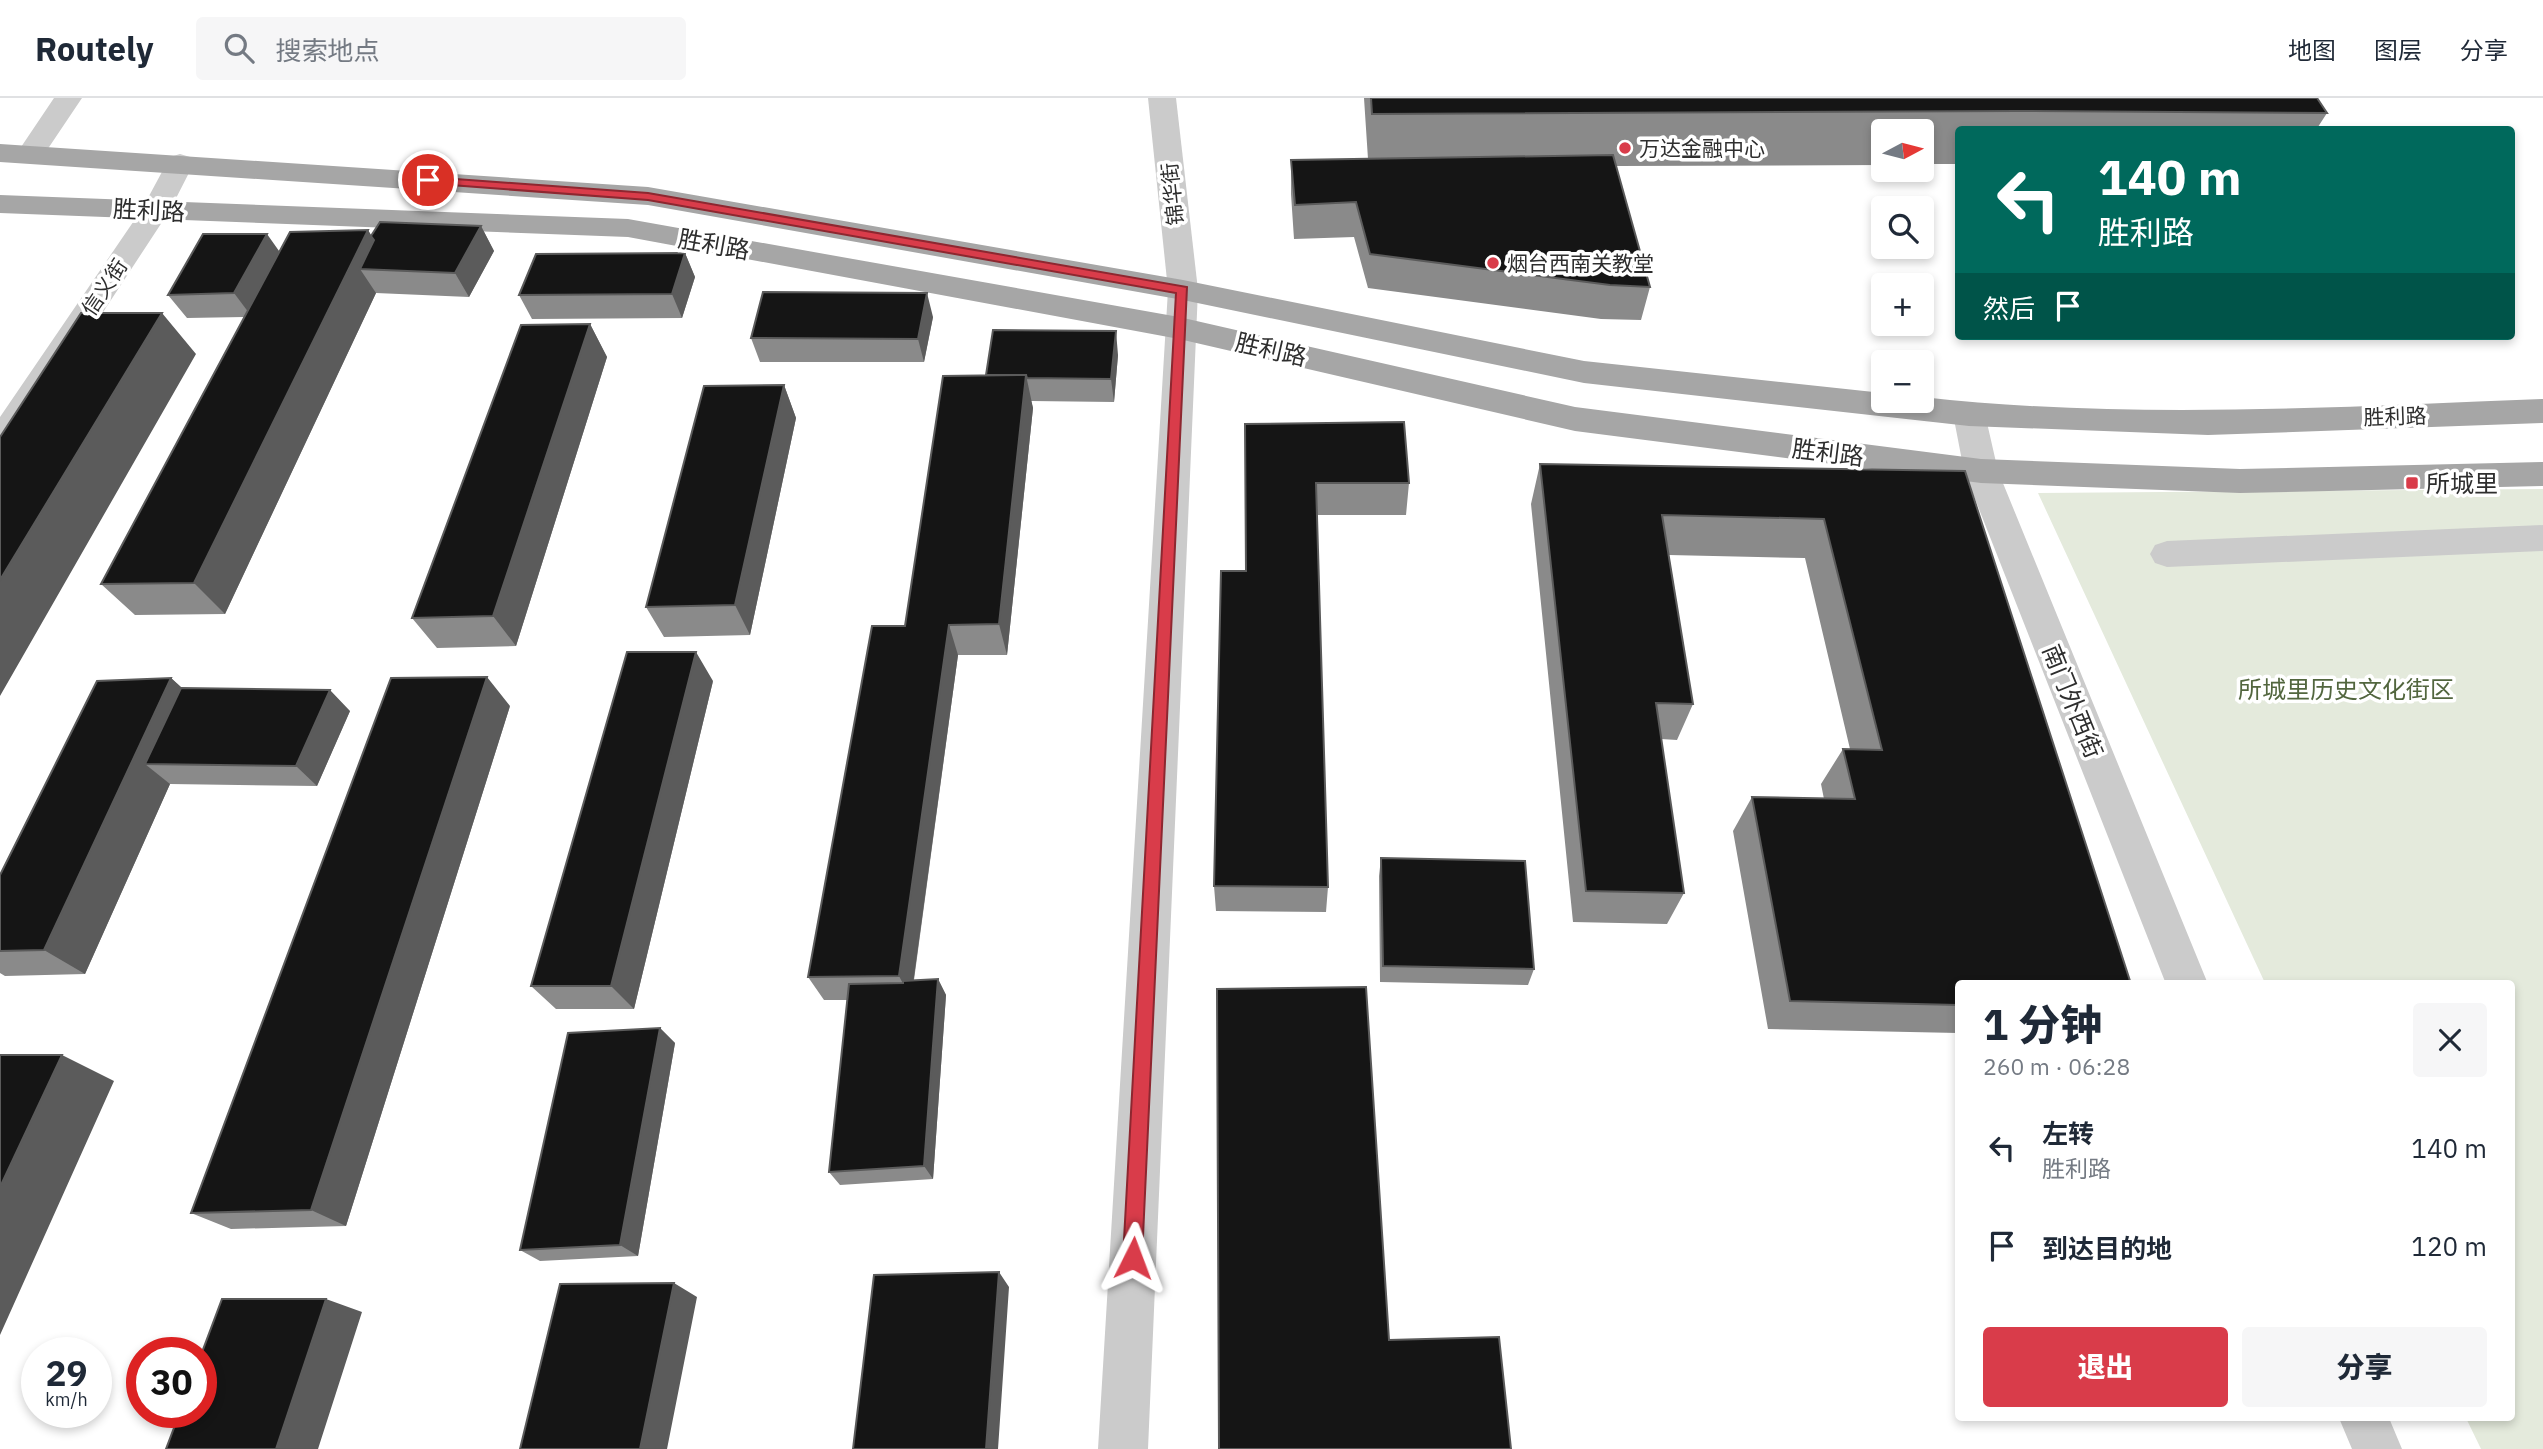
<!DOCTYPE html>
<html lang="zh">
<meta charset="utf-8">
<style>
:root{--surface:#fff;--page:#f6f6f7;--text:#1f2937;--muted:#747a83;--line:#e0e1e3;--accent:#d93c4a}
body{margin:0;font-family:"IBM Plex Sans","Noto Sans SC",sans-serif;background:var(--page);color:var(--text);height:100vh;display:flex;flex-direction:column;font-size:26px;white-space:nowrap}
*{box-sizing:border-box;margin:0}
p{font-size:23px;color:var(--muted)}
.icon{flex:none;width:38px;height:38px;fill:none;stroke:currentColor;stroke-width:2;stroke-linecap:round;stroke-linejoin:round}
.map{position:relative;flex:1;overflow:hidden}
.sheet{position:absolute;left:1955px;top:882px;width:560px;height:441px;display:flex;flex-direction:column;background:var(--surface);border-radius:7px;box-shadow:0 4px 10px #0003}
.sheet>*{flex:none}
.top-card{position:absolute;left:1955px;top:28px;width:560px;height:214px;border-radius:7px;box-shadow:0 4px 10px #0003;background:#00695c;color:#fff;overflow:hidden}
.needle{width:46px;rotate:83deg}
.tools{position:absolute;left:1871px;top:21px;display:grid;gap:14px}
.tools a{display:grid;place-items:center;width:63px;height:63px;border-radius:7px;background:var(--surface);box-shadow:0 4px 10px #0003;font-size:35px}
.speed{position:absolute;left:21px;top:1239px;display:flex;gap:14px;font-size:35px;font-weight:700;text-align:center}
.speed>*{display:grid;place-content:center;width:91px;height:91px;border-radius:50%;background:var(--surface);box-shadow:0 4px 10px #0003;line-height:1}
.speed small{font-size:18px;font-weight:400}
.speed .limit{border:10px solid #d22;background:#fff;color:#111}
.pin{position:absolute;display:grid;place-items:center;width:60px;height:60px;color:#fff;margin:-30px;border:4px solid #fff;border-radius:50%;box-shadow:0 2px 7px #0007}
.me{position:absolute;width:77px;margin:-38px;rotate:3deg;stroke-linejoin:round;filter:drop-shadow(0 0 5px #0008)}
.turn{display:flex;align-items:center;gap:24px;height:147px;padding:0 28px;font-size:32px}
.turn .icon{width:91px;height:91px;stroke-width:2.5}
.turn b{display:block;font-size:49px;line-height:60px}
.then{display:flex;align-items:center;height:66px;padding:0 28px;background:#0003;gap:14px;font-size:26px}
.round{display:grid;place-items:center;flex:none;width:74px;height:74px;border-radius:7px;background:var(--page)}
.head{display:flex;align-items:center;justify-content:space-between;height:119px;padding:0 28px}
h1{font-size:42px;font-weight:800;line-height:52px}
.primary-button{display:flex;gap:14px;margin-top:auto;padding:14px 28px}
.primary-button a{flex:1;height:80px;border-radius:7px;background:var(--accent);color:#fff;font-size:28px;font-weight:800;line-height:80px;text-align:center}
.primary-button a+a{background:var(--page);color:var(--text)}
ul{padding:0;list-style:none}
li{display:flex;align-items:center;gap:21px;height:98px;padding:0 28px}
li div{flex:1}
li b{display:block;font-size:26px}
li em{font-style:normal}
header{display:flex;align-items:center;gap:42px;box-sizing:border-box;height:98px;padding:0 35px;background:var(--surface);border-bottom:2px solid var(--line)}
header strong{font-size:33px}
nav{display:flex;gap:38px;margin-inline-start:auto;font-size:24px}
.search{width:490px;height:63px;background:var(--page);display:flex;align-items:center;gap:18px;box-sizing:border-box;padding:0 24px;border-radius:7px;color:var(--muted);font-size:26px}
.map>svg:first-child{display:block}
.green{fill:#e4eadc}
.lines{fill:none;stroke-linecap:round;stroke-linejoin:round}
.pedestrian{fill:#cbcbcb;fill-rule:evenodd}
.minor{fill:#cbcbcb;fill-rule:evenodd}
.tertiary{fill:#cbcbcb;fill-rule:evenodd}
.primary{fill:#a6a6a6;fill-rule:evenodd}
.wall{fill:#8a8a8a}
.shaded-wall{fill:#5b5b5b}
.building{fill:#151515;stroke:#5b5b5b;stroke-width:2}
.route{fill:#d93c4a;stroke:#8d2730;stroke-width:2}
.poi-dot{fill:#d93c4a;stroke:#fff;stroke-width:2.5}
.labels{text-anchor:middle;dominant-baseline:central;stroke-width:7;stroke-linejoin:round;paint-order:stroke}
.far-poi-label{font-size:21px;fill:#2e2e2e;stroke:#fff;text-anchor:start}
.far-street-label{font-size:21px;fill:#2e2e2e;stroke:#fff}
.street-label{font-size:24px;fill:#2e2e2e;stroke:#fff}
.poi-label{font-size:24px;fill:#2e2e2e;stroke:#fff;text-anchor:start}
.park-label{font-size:24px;fill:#52663e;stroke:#fff}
</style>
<header>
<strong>Routely</strong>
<div class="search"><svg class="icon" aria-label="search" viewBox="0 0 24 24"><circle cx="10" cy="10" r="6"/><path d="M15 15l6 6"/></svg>搜索地点</div>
<nav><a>地图</a><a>图层</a><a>分享</a></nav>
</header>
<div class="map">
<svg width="2543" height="1351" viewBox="0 0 2543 1351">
<rect width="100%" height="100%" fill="#fff"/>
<path class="green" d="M2543 391V1351H2481L2466 1320H2511V886L2265 885 2038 395Z"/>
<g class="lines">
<path class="pedestrian" d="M2543 427V453L2167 469 2155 465 2150 456 2155 447 2167 443Z"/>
<path class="minor" d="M54 0H82L41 61 31 64 21 61 17 55Z
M180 56 190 59 194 65 170 112 12 353 0 357V319L142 111 170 59Z
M1183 182 1194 185 1198 192 1148 1351H1098L1168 192 1172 185Z
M1969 304 1980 308 1985 316 1998 373 2208 886H2166L1964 373 1953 316 1958 308Z
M2339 1320H2389L2402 1351H2352Z"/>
<path class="tertiary" d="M1148 0H1176L1198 192 1194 199 1183 202 1172 199 1168 192Z"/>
<path class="primary" d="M0 46 648 89 1183 182 1584 263 1883 295V303H1922V299C2128 322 2336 309 2543 301V325L2208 337 1969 328 1584 285 1183 202 648 107 0 64Z
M0 97 628 121 1179 219 1575 309 1981 361 2240 371 2543 364V388L2240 395 1981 385 1575 333 1179 241 628 139 0 115Z"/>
</g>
<path class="wall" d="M1364 0H2317L2327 15 2316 32H1958V66H1922V33H1883V67L1616 68 1650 189 1641 222 1601 221 1368 190 1354 139 1294 141 1291 96V62L1368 61Z
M481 128 494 153 469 199 376 195 225 516 135 517 101 486 244 219 187 220 168 197 279 153 368 132 371 138Z
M685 155 695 179 682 220 532 221 519 197Z
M933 219 924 264H760L751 240Z
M590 226 607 259 516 548 437 550 412 520Z
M1118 257 1114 304 1031 303 1033 310 1007 557H958L914 882 938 881 946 897 933 1081 840 1087 829 1074 847 902H824L808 879 986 277Z
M784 287 796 320 750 537 664 539 646 509Z
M1245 326 1409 385 1406 417H1317L1328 789 1326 814 1216 813 1214 788 1246 473Z
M1540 366 1965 373 1958 935 1768 931 1733 733 1752 699 1824 701 1821 686 1843 651H1850L1805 460 1669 457 1693 606 1677 642 1661 641 1684 795 1667 826 1573 824 1531 406Z
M171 580 182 590 350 613 317 688 170 686 85 876 5 878 0 875V777Z
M713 583 634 911H556L531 888Z
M510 608 346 1128 231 1131 191 1115Z
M1381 760 1534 871 1528 887 1380 884 1379 778Z
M660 930 675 945 638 1158 540 1163 520 1152Z"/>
<path class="shaded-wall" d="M481 128 494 153 469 199 455 175Z
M368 132 389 166 360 171 376 195 225 516 194 485Z
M267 136 284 160 252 219 234 195Z
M685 155 695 179 682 220 672 196Z
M927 195 933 219 924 264 918 241Z
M162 215 196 256 0 598V482Z
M590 226 607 259 516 548 493 518Z
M1116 233 1118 257 1114 304 1111 281Z
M1026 277 1033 310 1007 557 999 526Z
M784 287 796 320 750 537 735 507Z
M949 527 958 557 911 901 899 878Z
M696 554 713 583 634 911 611 888Z
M487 579 510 608 346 1128 311 1112Z
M171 580 204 610 145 666 170 686 85 876 44 852Z
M330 592 350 613 317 688 296 668Z
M938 881 946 897 933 1081 924 1068Z
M660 930 675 945 638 1158 620 1147Z
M62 957 114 983 0 1237V1089Z
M999 1174 1009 1189 998 1351H986Z
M674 1185 697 1199 667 1351H640Z
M326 1201 362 1214 318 1351H276Z"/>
<path class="building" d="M1371 0H2317L2327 15 2017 13 1372 16Z
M1613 57 1650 189 1610 187 1370 156 1356 104 1295 107 1291 62Z
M380 124 481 128 455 175 360 171 374 142 371 138Z
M368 132 194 485 101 486 290 134Z
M203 136H267L234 195 168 197Z
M685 155 672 196 519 197 536 156Z
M763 194 927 195 918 241 751 240Z
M81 215H162L0 482V339Z
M590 226 493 518 412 520 521 227Z
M993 232 1116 233 1111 281 1027 280 1026 277H986Z
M1026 277 999 526 949 527 899 878 808 879 872 528H905L943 278Z
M784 287 735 507 646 509 704 288Z
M1404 324 1409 385H1316L1328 789 1214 788 1221 473H1246L1245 326Z
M1540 366 1965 373 2131 886H1958V907L1790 903 1752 699 1855 701 1843 651 1882 652 1824 421 1662 417 1693 606 1656 605 1684 795 1586 793Z
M627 554H696L611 888H531Z
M487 579 311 1112 191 1115 391 580Z
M171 580 44 852 0 853V777L97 583Z
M181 590 330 592 296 668 145 666Z
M1381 760 1525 763 1534 871 1383 868Z
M938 881 924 1068 829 1074 849 886 903 885V883Z
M1366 889 1389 1242 1499 1239 1511 1351H1219L1217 891Z
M660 930 620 1147 520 1152 568 935Z
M0 957H62L0 1089Z
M999 1174 986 1351H853L874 1177Z
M674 1185 640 1351H520L560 1186Z
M222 1201H326L276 1351H166L180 1314H201V1257Z"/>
<path class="route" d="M428 79 648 95 1187 189 1142 1160 1140 1166 1133 1169 1126 1166 1123 1160 1176 195 648 102 424 85 422 82Z"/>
<g class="poi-dot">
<circle cx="1625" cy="50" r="7"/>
<circle cx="1493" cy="165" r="7"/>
<rect x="2405" y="378" width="14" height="14" rx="3.5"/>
</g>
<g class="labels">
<g class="far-poi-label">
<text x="1639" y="50">万达金融中心</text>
<text x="1507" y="165">烟台西南关教堂</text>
</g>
<g class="far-street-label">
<text transform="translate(1172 96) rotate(-96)">锦华街</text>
<text transform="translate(104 189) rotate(-56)">信义街</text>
<text transform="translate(2395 318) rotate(-2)">胜利路</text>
</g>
<g class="street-label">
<text transform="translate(149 112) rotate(3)">胜利路</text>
<text transform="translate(714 146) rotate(10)">胜利路</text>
<text transform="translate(1271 251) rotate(13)">胜利路</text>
<text transform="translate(1828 354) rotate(7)">胜利路</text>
<text transform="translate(2073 603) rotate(68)">南门外西街</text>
</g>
<g class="poi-label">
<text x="2426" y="385">所城里</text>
</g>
<g class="park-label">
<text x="2346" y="591">所城里历史文化街区</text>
</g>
</g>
</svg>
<div class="tools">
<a><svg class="needle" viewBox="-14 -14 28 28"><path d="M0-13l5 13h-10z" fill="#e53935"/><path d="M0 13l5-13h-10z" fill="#747a83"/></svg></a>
<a><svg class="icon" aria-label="search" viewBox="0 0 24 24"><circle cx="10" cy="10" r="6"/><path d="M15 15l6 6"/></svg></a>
<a>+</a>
<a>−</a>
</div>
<div class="speed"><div>29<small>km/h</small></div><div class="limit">30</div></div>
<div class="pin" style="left:428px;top:82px;background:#d93025"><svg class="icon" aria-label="arrive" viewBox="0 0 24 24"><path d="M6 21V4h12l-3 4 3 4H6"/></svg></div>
<svg class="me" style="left:1133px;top:1160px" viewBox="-20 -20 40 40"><path d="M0-17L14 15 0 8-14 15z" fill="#d93c4a" stroke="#fff" stroke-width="4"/></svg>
<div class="top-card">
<div class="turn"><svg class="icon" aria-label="left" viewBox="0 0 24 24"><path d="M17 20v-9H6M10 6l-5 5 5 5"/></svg><div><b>140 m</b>胜利路</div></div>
<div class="then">然后<svg class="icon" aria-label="arrive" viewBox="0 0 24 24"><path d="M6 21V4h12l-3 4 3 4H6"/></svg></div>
</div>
<section class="sheet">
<div class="head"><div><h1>1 分钟</h1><p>260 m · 06:28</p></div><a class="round"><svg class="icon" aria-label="close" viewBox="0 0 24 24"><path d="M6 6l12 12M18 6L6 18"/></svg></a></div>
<ul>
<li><svg class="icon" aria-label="left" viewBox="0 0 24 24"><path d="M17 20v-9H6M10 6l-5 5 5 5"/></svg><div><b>左转</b><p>胜利路</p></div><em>140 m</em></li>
<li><svg class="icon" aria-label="arrive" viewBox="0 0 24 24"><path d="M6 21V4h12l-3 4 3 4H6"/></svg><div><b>到达目的地</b></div><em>120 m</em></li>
</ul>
<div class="primary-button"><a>退出</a><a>分享</a></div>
</section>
</div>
